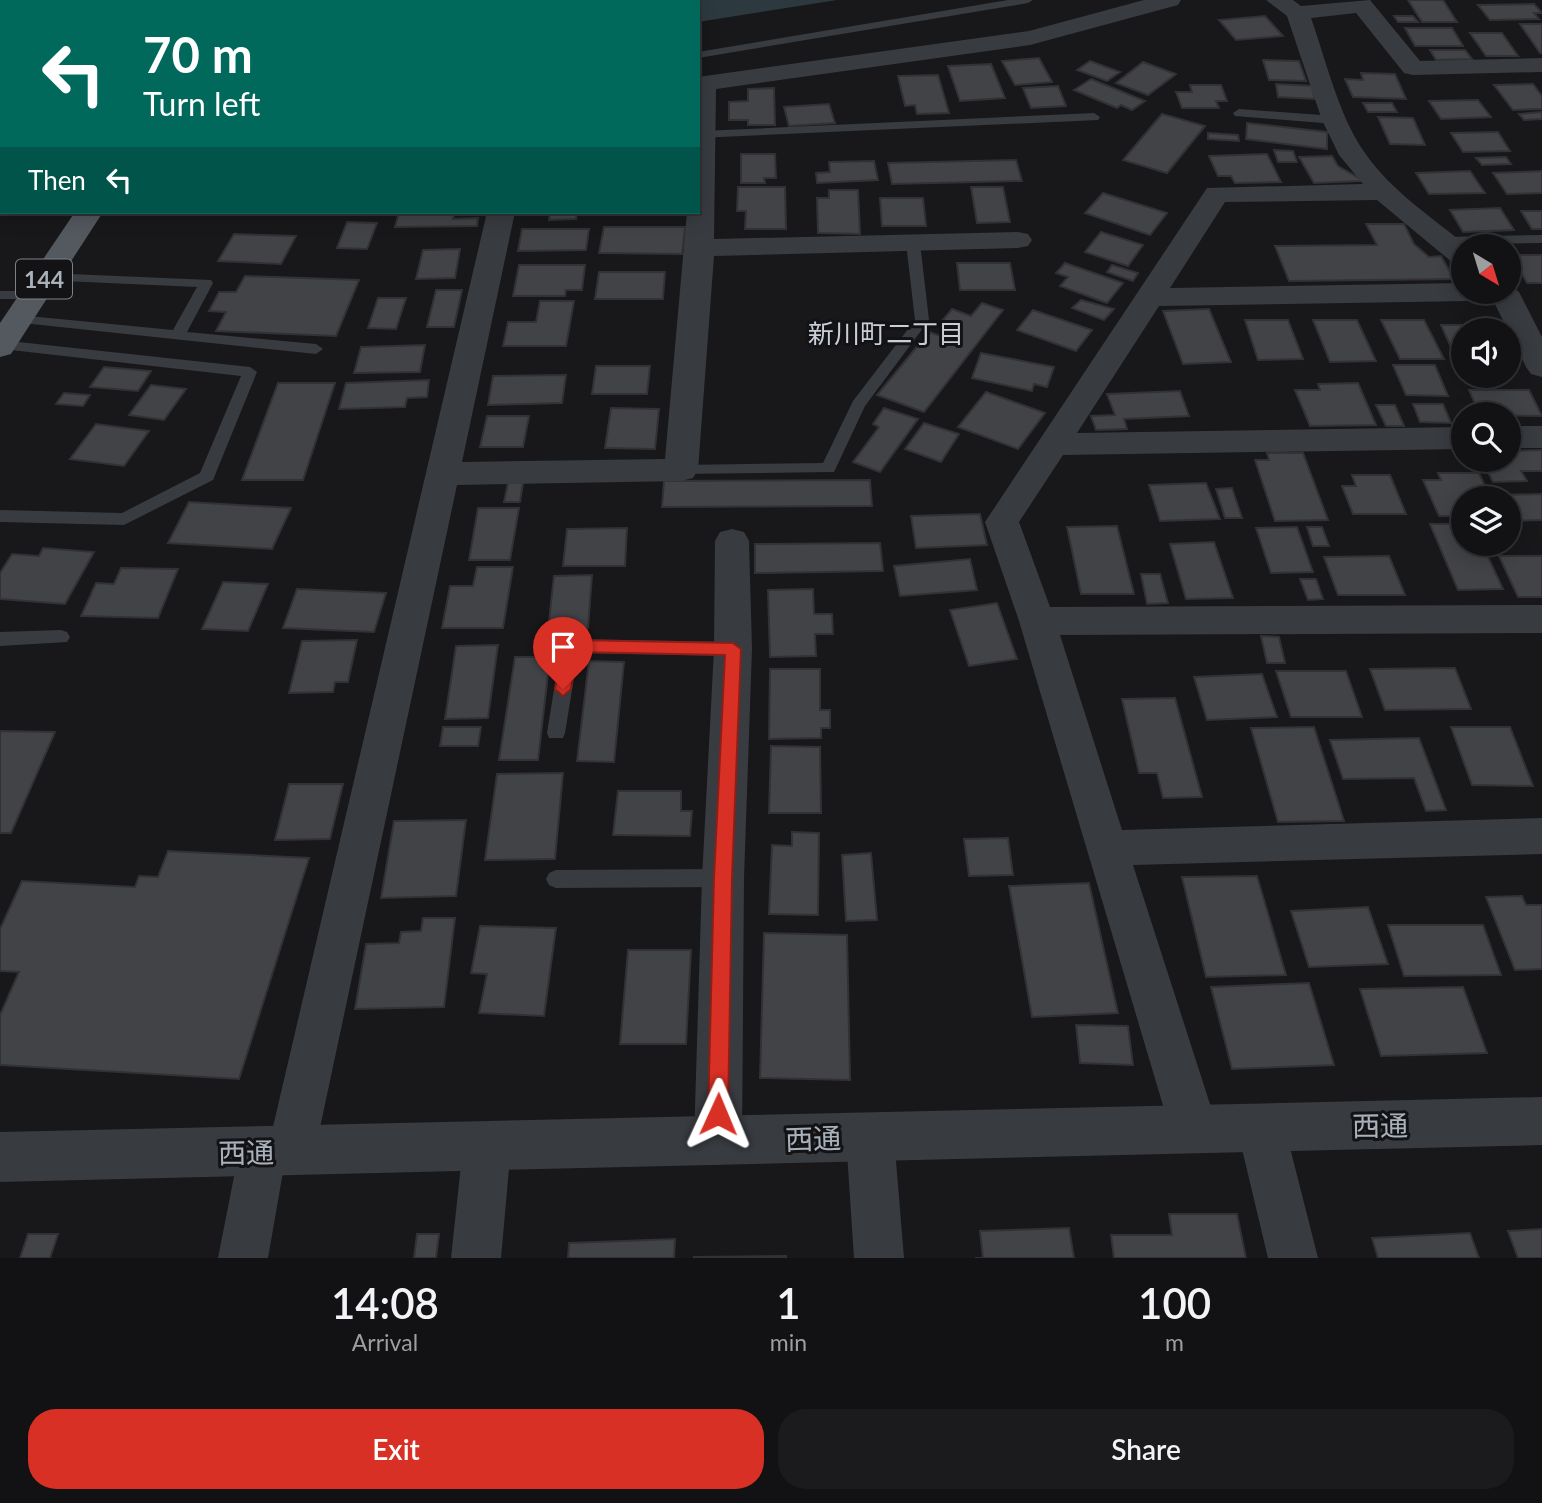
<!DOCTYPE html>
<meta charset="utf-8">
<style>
:root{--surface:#121214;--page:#1b1b1d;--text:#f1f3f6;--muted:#9c9ea0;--line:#313234;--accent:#d93025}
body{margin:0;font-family:Lato,"Noto Sans JP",sans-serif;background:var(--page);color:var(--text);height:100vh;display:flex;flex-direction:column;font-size:26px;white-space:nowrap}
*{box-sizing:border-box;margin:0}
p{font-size:23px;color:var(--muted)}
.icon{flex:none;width:38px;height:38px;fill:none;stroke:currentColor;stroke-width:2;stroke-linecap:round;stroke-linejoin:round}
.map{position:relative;height:1258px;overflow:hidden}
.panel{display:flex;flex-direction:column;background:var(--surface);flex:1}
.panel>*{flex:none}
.top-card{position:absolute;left:0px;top:0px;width:700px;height:214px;box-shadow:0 4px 18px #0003,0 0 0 2px var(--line);background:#00695c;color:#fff;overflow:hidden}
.needle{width:46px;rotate:142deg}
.controls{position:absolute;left:1451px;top:234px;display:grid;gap:14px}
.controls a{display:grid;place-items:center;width:70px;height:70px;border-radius:50%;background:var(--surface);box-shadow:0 4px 18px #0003,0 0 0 2px var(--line);font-size:35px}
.pin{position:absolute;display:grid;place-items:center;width:60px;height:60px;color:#fff;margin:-72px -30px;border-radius:50% 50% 50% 0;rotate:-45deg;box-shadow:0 0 7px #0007}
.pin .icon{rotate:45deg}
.me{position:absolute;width:77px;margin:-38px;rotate:1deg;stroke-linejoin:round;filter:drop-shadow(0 0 5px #0008)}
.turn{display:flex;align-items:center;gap:24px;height:147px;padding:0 28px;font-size:32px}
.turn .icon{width:91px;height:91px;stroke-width:2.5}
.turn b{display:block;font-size:49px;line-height:60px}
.then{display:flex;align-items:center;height:66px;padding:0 28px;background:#0003;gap:14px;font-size:26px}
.eta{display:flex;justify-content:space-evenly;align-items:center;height:119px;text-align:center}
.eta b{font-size:42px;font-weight:600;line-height:49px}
.action{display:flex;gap:14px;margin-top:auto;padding:14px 28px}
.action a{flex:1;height:80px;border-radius:28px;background:var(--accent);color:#fff;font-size:28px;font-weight:600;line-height:80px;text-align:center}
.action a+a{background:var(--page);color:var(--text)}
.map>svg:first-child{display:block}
.water{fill:#2c3a40}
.building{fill:#424347;stroke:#323236;stroke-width:2}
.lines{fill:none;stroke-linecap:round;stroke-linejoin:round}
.service{fill:#383b40;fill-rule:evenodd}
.minor{fill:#383b40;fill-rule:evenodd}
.tertiary{fill:#383b40;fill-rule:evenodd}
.primary{fill:#54585f;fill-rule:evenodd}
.route{fill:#d93025;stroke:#8d1f18;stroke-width:2}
.labels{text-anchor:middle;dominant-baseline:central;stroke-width:6;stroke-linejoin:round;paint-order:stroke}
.shield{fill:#131315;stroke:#7c8289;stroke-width:2}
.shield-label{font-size:23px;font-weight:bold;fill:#a9b1bb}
.neighbourhood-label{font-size:26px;fill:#cacfd7;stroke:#131315}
.near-street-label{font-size:28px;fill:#a9b1bb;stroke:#131315}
</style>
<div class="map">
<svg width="1542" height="1258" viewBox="0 0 1542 1258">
<rect width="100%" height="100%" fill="#18181a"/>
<path class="water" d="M0 0H330L335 2H2L0 71Z
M566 0H837L698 22V2H556Z"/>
<path class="building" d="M1408 0H1443L1457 22H1422Z
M1534 4 1542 13H1534L1539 19 1490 20 1478 5Z
M1265 16 1283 36 1236 40 1219 20Z
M1394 16H1413L1418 22H1398Z
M1520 24H1542V53H1540Z
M1405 28H1452L1463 46H1415Z
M1470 33H1502L1518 56H1486Z
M1430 50H1465L1472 59 1436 60Z
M1039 58 1052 82 1015 85 1002 61Z
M1263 60 1299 61 1306 81 1269 80Z
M1090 61 1120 72 1107 81 1077 70Z
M1143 62 1176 74 1148 95 1116 83Z
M991 64 1005 98 960 101 948 66Z
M1361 73 1395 74 1406 99 1353 97 1345 79 1363 80Z
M938 75 949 113 917 114 915 105 905 106 898 76Z
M1091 79 1145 101 1132 110 1121 105 1117 108 1074 90Z
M1276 84 1312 86 1315 99 1278 97Z
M1533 84 1542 96V109L1513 110 1494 85Z
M1190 85H1221L1227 101H1216L1219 108H1182L1176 92H1192Z
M1058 86 1066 106 1031 108 1023 88Z
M774 88 775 125H748V120H729V102L748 101V89Z
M1478 100 1491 117 1441 119 1429 101Z
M1363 103H1392L1397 112H1368Z
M829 104 835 123 789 126 784 107Z
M1542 112V119L1524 120 1519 114Z
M1162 114 1205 126 1167 173 1123 160Z
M1378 117 1413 118 1425 145 1390 144Z
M1247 123 1327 132V149L1246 139Z
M1498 132 1510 151 1463 152 1451 133Z
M1208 133 1238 135 1239 141 1208 139Z
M1274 150 1293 151 1297 162H1278Z
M741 154H775L776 178H764L765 183H741Z
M1267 154 1281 182 1235 183 1231 176H1218L1209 156Z
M1332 156 1338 166 1364 181 1314 183 1299 157Z
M1506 157 1511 164 1482 165 1476 158Z
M1016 160 1022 181 892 184 888 163Z
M874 161 878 180 817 183 816 173 830 172 829 162Z
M1470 171 1485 193 1429 194 1416 173Z
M1542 171V193L1507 194 1493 173Z
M738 187H785L786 229H745L746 211H737Z
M971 187H1003L1010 222 977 223Z
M829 190H858L860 234 818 233 817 198H829Z
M1103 193 1167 213 1150 235 1085 213Z
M880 198H923L926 226H882Z
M1500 208 1514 230 1463 232 1450 210Z
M1521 211H1542V229H1532Z
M399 212H455L453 219 478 218 477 226 395 227Z
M550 213H577L576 219 549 220Z
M347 222 377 223 367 249 337 248Z
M1366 224H1404L1414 244 1429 257 1441 256 1454 279 1289 281 1275 246 1377 245Z
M604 227H685L682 254 599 253Z
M522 229H589L586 250 518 251Z
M1101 232 1143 245 1128 266 1085 252Z
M234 234 296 236 281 264 218 261Z
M460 249 455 278 416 279 423 250Z
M1511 255H1542V283H1527Z
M957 263H1010L1015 290H960Z
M1065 263 1123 283 1107 303 1060 286 1068 277 1056 273Z
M519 265H585L582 290H566L565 296H513Z
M1112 265 1138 273 1133 281 1107 272Z
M599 272H665L663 299H595Z
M245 276 359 280 336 336 216 331 226 312 209 311 219 292H236Z
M436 290H462L454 327H427Z
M378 298H406L396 329 368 328Z
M1081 300 1114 309 1104 320 1072 308Z
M540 301H574L566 346H503L508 322H536Z
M982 303 1003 310 924 412 877 395 929 332 949 339 959 327 942 321 952 309 971 316Z
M1209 309 1231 362 1183 364 1163 311Z
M1033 310 1092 330 1076 351 1017 330Z
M1245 320H1288L1303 359 1258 360Z
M1313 320H1357L1376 361 1330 362Z
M1381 320H1424L1444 359H1400Z
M1441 325H1492L1494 331H1463V356H1455Z
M425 345 420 372 354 373 361 347Z
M981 353 1054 367 1047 387 1034 384 1032 391 972 378Z
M1393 365H1435L1448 396 1406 395Z
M596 366H650L647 394H592Z
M104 367 151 371 138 391 90 387Z
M566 375 562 403 488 405 493 376Z
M429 380 427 397 407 398 405 407 339 409 346 383Z
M278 383H335L303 480H242Z
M1358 383 1376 425 1310 426 1295 390H1320L1318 384Z
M151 385 186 389 164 420 129 415Z
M1469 390H1529L1542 416 1480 415Z
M1180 391 1189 416 1124 419 1127 429 1096 430 1091 416 1115 415 1107 394Z
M986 392 1045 413 1018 449 958 427Z
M64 393 90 395 83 406 56 404Z
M1413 404H1443L1451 423 1420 422Z
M1376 405H1395L1404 426H1386Z
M611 408 659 409 655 449 605 448Z
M884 408 918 419 880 472 853 462 879 427 873 424Z
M487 416H529L523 447H480Z
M924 423 959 434 941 462 905 449Z
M96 424 149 431 124 466 70 459Z
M1542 450V471H1521L1527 481 1493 482 1482 460H1508V451Z
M1267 453H1303L1328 520 1275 521 1255 460H1269Z
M1438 473H1479L1491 499H1463V516H1439L1423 480H1441Z
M1352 475H1390L1406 514H1353L1342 486H1356Z
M870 480 872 506 662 507 664 481Z
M508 483H523L520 502H504Z
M1206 483 1220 519 1160 521 1149 485Z
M1232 488 1242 518H1225L1216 489Z
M1542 494V520L1511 521 1508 499H1500L1498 495Z
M189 502 291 508 272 549 168 543Z
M478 508H519L510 560H469Z
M980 514 987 545 916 548 911 516Z
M1430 524H1463V544H1482L1503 589 1458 590Z
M1117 526 1134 594H1081L1067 527Z
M1297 527 1313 572 1271 573 1256 528Z
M1307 527H1322L1329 546H1313Z
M627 528 625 566H563L567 529Z
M1214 542 1233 598 1186 599 1170 544Z
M880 543 883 571 755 573V544Z
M43 548 94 552 65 604 0 599V573L12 554 39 556Z
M1389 556 1405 595H1338L1324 557Z
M1499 556H1542V597H1518Z
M970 559 977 590 900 596 894 566Z
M477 567H513L503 628H442L450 586H473Z
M121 568 178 569 158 618 81 616 96 583 114 584Z
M1141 574H1160L1168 603 1147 604Z
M592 575 588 628 548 630 554 576Z
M1300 579H1316L1323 599 1308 600Z
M223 582 268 584 248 631 202 629Z
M297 589 386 593 374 632 283 628Z
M813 589 814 614H832L833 634H815L816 656 770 657 768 590Z
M997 603 1017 659 969 666 950 610Z
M1261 636 1279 637 1285 663H1267Z
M357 640 348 682H335L333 692 289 693 302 641Z
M498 645 488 718 445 719 456 646Z
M515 657H550L538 760H499Z
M589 661 624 662 614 762 577 761Z
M1455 668 1471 709 1385 710 1370 669Z
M770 669H820V710H830V728H821V738L769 739Z
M1276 671H1346L1362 717H1291Z
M1262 674 1277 717 1207 720 1194 677Z
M1175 698 1202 797 1163 798 1157 773H1139L1122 699Z
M443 727H481L478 746H440Z
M1314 727 1344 821 1278 822 1251 728Z
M1451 727H1510L1533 786 1472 785Z
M0 731 55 732 11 833H0Z
M1419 738 1446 810 1426 811 1414 778 1343 779 1330 740Z
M771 746 820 747 821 813H769Z
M563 773 555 859 485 860 497 774Z
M289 784H343L330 839 275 840Z
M618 791H681V811H692L690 836 613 835Z
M466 820 456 896 381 898 394 821Z
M792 832 819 833 818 915 769 914 772 845 792 846Z
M1008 838 1013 875 969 876 964 839Z
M168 851 309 858 239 1079 0 1065V1015L19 972 0 971V929L22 881 135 887 139 876 158 877Z
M871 853 877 920 846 921 842 855Z
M1257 876 1286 975 1206 977 1182 877Z
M1089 883 1118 1013 1032 1017 1009 886Z
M1522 896 1526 905H1542V969L1515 970 1486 897Z
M1368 907 1388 964 1309 967 1291 911Z
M423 918H455L444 1007 355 1009 366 944 399 943 401 932 421 931Z
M1388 925H1483L1501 975 1404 976Z
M480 926 556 928 544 1016 479 1013 487 974 471 973Z
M764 933 847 935 850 1080 760 1078Z
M628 950H691L686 1044H620Z
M1309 983 1334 1065 1232 1069 1211 987Z
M1463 987 1487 1053 1381 1056 1360 989Z
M1076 1025 1128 1026 1133 1065 1080 1063Z
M1169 1214H1237L1246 1258H1114L1111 1235H1172Z
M1069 1228 1074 1258H975H983L980 1231Z
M1542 1229V1258H1518L1508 1231Z
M1470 1233 1479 1258H1378L1372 1238Z
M28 1234H58L50 1258H20Z
M417 1234H439L436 1258H414Z
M675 1239 674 1258H568L569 1243Z
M786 1256V1258H694V1257Z"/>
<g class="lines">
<path class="service" d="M1008 0H1033L1028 3 698 58V52Z
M0 96H2V104H0Z
M1239 109 1335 116 1341 120 1335 124 1235 116 1233 113Z
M1094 113 1100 117 1098 120 698 138V132L702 131Z
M1542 235V243L1444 245 1437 241 1444 237Z
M913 239 920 243 929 320 865 406 834 472 675 474 673 470 675 466 681 465 823 463 853 401 915 320 906 243Z
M46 273 211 280 213 283 187 332 316 344 323 349 316 354 13 322V316L18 315 173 330 197 287 41 280V274Z
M0 291H34L41 295 34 299H0Z
M0 340 250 367 257 372 213 480 124 525 0 522V510L122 513 200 473 241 376 2 349Z
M61 630 67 632 70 637 67 642 0 646V632Z
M570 639 733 642 739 644 742 649 739 654 733 656 578 653 565 733 563 738H549L547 733 561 646 564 641Z
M723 869 730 872 733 878 730 884 723 887 556 888 549 885 546 879 549 873 556 870Z"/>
<path class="minor" d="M1144 0H1181L1178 5 1030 45 716 89 714 239 1018 232 1028 234 1032 240 1028 246 1018 248 714 256 698 470 693 478 681 481 457 485 315 1151 308 1168 291 1175 283 1172 268 1258H218L239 1151 246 1134 263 1127 272 1131 487 212H515L462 462 665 459 687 212H698V77L1029 31Z
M1266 0H1293L1301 6 1370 0 1420 61 1542 58V72L1413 75 1404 73 1356 13 1311 18C1326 60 1339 117 1365 153 1391 191 1433 218 1468 247H1463V266L1453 263 1377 200 1225 202 1170 288 1463 283V292H1485L1480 298 1470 301 1159 306 1077 433 1463 427V449L1063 455 1019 522 1050 607 1542 605V633L1060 635 1122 830 1542 818V854L1133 865 1218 1129 1211 1146 1194 1152 1177 1146 1170 1129 1019 621 985 522 1207 188 1363 184 1339 155 1322 120 1287 16Z
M1508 284 1519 292 1542 337V377L1531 374 1526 367 1489 292H1508Z
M1508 426H1542V448H1508Z
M732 529 744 532 749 541 752 649 744 878 742 1141 735 1158 718 1165 701 1158 694 1141 702 878 714 649 715 541 720 532Z
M1261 1105 1278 1111 1285 1128 1318 1258H1268L1237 1128 1244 1111Z
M870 1113 887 1120 894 1137 904 1258H854L846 1137 853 1120Z
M487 1122 504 1129 511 1146 501 1258H451L463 1146 470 1129Z"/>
<path class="tertiary" d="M1542 1097V1145L0 1182V1132Z"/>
<path class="primary" d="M212 0H236L211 2Z
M75 212H103L11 354 0 357V323Z"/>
</g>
<path class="route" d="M570 640 733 643 741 649 732 878 728 1114 725 1121 718 1124 711 1121 708 1114 714 878 725 655 577 652 571 689 563 696 555 689 562 646Z"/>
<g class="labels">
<rect class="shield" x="16" y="259.5" width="56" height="39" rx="5"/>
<g class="shield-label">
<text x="44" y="279">144</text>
</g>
<g class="neighbourhood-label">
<text x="886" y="333">新川町二丁目</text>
</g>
<g class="near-street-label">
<text transform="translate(1380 1125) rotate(-1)">西通</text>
<text transform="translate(813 1138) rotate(-2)">西通</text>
<text transform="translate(246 1152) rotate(-1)">西通</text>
</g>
</g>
</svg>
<div class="controls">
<a><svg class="needle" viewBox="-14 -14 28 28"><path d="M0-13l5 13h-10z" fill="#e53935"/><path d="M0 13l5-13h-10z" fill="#9c9ea0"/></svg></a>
<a><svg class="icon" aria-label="sound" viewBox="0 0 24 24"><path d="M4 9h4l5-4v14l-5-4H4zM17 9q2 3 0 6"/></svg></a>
<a><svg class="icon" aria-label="search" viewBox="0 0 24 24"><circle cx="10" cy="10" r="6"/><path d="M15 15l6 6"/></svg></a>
<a><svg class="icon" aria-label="layers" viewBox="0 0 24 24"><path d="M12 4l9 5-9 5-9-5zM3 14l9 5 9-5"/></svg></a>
</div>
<div class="pin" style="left:563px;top:689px;background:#d93025"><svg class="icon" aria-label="arrive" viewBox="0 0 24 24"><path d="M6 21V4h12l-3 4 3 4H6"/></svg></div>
<svg class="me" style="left:718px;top:1114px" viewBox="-20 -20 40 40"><path d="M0-17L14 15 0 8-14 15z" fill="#d93025" stroke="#fff" stroke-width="4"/></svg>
<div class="top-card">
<div class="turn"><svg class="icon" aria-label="left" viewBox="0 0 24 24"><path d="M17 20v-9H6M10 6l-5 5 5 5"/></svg><div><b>70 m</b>Turn left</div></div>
<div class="then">Then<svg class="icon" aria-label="left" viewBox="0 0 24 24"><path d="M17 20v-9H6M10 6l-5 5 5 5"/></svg></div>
</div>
</div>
<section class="panel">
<div class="eta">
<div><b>14:08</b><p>Arrival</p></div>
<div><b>1</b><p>min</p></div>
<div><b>100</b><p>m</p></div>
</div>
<div class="action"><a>Exit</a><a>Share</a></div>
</section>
